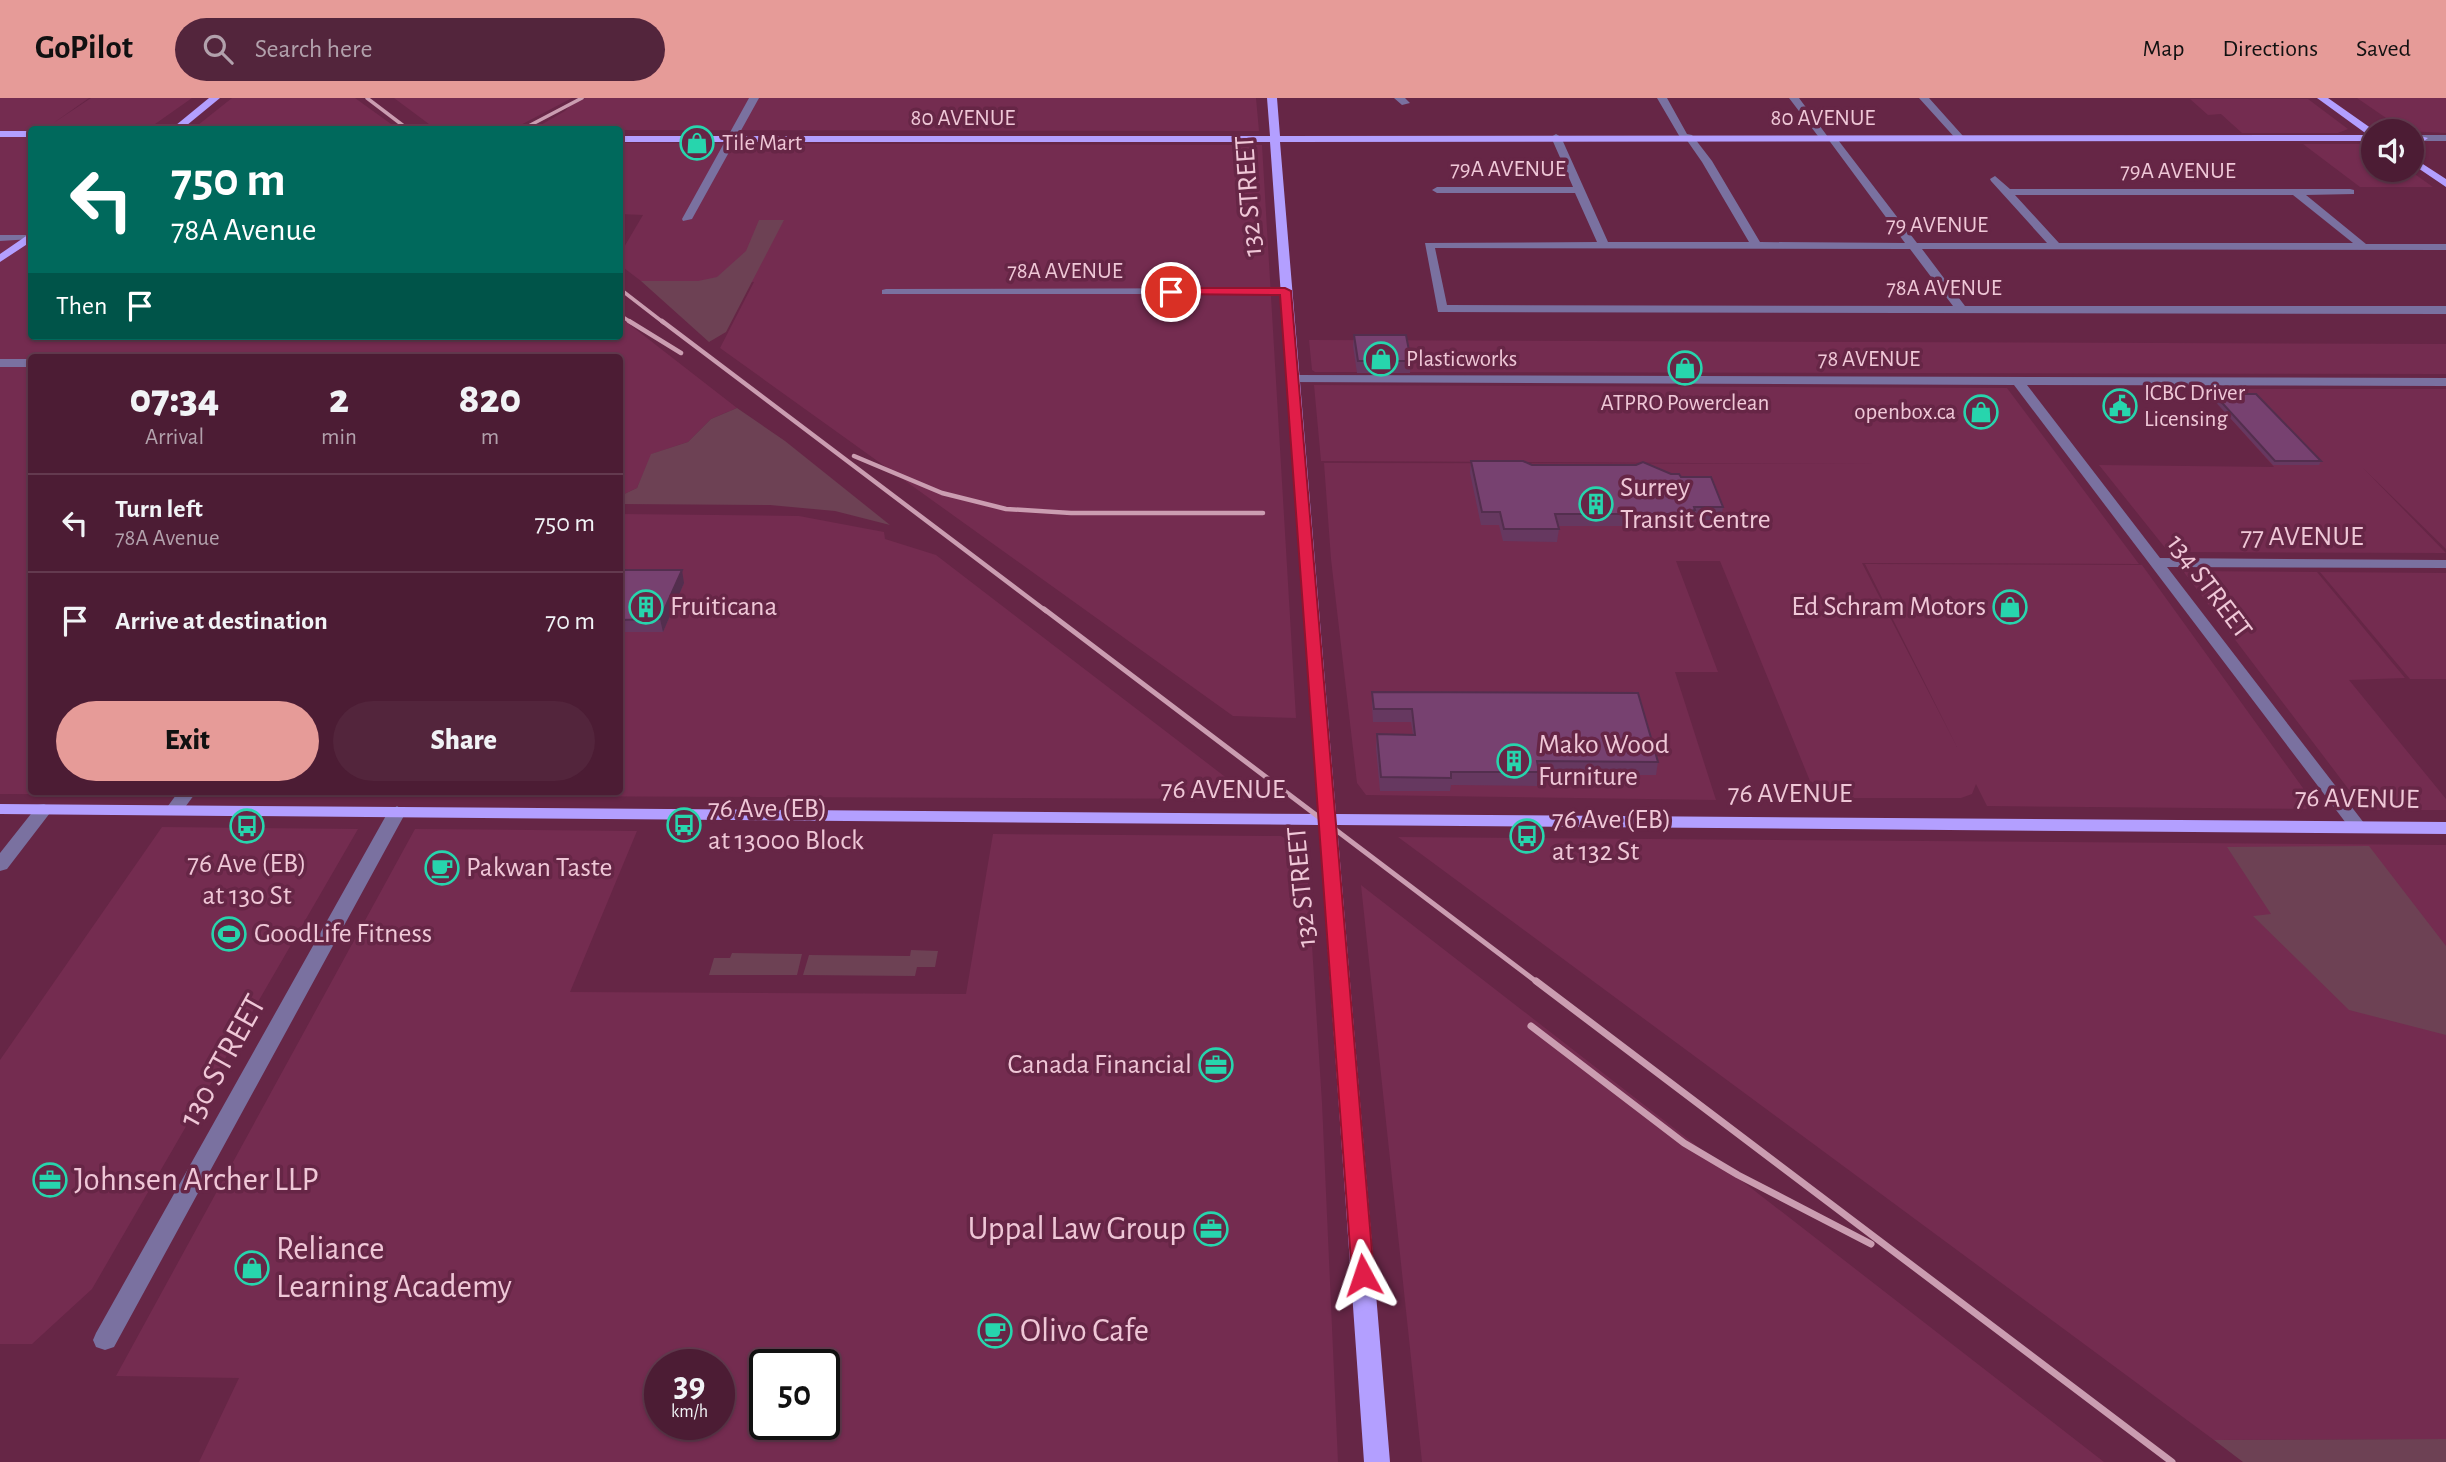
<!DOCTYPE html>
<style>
:root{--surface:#4c1c34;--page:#53253c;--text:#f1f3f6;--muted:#b2a1ac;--line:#633a4f;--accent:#e69b98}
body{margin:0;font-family:"Alegreya Sans",sans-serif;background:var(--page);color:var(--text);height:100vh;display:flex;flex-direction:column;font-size:26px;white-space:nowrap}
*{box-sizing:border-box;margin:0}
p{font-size:23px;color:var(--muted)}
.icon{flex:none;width:38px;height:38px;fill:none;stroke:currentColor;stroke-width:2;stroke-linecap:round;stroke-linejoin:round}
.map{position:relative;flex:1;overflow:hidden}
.sheet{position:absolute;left:28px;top:256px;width:595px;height:441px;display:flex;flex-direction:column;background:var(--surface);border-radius:7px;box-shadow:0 2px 5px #0004,0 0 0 2px var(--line)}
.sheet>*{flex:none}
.banner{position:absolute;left:28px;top:28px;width:595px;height:214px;border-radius:7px;box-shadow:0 2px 5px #0004,0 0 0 2px var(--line);background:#00695c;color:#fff;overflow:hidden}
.controls{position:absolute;left:2361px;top:21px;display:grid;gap:14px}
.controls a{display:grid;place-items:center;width:63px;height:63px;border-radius:50%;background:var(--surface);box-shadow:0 2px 5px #0004,0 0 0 2px var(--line);font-size:35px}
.speed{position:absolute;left:644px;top:1251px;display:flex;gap:14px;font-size:35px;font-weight:700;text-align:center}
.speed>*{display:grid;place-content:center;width:91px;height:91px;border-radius:50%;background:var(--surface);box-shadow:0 2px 5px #0004,0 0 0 2px var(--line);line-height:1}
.speed small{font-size:18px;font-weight:400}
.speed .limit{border:4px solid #111;border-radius:10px;background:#fff;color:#111}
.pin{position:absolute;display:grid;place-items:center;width:60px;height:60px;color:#fff;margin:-30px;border:4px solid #fff;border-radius:50%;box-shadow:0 2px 7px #0007}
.me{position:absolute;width:77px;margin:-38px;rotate:355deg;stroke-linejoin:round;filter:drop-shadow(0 0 5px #0008)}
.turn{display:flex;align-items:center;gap:24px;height:147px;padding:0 28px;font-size:32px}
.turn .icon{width:91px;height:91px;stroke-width:2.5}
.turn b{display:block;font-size:49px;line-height:60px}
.then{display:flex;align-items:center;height:66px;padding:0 28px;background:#0003;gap:14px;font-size:26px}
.eta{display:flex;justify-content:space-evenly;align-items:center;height:119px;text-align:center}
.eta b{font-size:42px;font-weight:800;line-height:49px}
.button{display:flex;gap:14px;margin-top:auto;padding:14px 28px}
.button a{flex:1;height:80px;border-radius:42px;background:var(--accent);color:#111;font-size:28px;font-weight:800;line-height:80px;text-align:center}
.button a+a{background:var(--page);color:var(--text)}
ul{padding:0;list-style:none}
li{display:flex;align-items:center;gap:21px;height:98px;padding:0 28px;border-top:2px solid var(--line)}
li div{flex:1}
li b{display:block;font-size:26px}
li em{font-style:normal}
header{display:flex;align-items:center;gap:42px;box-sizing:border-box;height:98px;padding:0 35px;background:var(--accent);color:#111}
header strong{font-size:33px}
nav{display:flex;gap:38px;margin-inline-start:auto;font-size:24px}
.search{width:490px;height:63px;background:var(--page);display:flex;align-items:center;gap:18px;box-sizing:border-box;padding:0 24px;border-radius:38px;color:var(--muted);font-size:26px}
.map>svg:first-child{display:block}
.built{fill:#742c50;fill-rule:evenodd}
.green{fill:#6d4154}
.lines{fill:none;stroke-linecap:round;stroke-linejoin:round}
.minor{fill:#7a71a0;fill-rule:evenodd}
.major{fill:#b39fff;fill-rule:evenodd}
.rail-far3{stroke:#cb9db1;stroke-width:3.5}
.rail-far2{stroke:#cb9db1;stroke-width:4.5}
.rail-far1{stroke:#cb9db1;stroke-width:5}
.rail{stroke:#cb9db1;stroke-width:7}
.wall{fill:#663860}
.shaded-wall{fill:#532e4e}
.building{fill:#774170;stroke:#532e4e;stroke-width:2}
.route{fill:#e11d48;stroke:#92132f;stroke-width:2}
.labels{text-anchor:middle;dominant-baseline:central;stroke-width:7;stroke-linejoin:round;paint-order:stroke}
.far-street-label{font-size:23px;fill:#efc7d7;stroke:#662646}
.far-poi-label{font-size:23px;fill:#efc7d7;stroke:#662646;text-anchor:start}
.street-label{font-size:28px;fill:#efc7d7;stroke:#662646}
.poi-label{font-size:28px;fill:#efc7d7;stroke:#662646;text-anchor:start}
.near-street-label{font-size:33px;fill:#efc7d7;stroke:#662646}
.near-poi-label{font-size:33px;fill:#efc7d7;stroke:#662646;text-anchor:start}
</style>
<header>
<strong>GoPilot</strong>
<div class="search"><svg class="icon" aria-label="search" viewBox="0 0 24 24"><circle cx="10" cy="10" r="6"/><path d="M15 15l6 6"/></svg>Search here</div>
<nav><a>Map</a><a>Directions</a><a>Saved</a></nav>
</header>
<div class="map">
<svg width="2446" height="1364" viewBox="0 0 2446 1364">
<rect width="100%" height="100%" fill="#662646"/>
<path class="built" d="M0 0H89L52 26 91 0H192L148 31 32 32 31 40 26 44H32V124L28 127H32V238H620V219L737 310 711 321 688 344 652 356 637 390 620 398V259H32V693H620V416L799 418 884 434 885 441 936 457 1254 701 0 696Z
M232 0H355L398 31H193Z
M394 0H572L513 31 437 32Z
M577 0H1256L1259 33 532 32 565 13Z
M2357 0H2446V35L2405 33Z
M2190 1H2308L2348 31 2338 35H2242L2221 16 2208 17Z
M620 45 1262 47 1296 620 1233 618 720 250 754 184 641 183 620 167V156L643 117 620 116Z
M2303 46H2359L2373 49V72H2409L2433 89H2360Z
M1309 242 2446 246V276L1315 274 1312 272Z
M1314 287 2007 290 2139 466 1862 465 1957 649 1865 466 2142 467 2313 704 2306 711 1987 708 1976 686 1972 696 1961 700H1840L1810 683 1720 463H1676L1718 574H1675L1716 702 1366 697 1357 685 1331 461 1324 365 1888 366 1321 363Z
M2204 291H2446V451L2363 370 2446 455 2176 454 2166 451 2099 367 2274 369Z
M2183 473 2317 474 2405 580 2349 582 2446 701V712H2375L2356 701Z
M2320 474 2446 475V581H2410Z
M162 729 358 731 92 1191 32 1246H0V962Z
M415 731 637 733 570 894 966 896 993 736 1281 738 1306 753 1322 1005 1338 1364H199L239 1280 116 1278ZM660 1267H719V1326H660ZM765 1267H824V1326H765Z
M1398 739 2446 747V1341L2214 1342Z
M1361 787 2104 1364H1422Z"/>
<path class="green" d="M759 122H784L726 234 709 244 641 183H698L717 179 746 153Z
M737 310 785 343 890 427 835 413 770 407 620 406V398L637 390 651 356 688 344 711 321Z
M2369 748 2446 848V937L2349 912 2253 818 2271 816 2227 749Z
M911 852 938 853 935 869H917L915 878 803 877 809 857 910 858Z
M732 855 802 856 797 877H709L714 860H730Z
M2446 1341V1364H2243L2214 1342Z"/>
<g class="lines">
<path class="minor" d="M749 0H759L692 121 683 123 682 121Z
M1394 0H1405L1410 5 1402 7Z
M1657 0H1667L1687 36 1692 37 1712 63 1760 144 1905 145 1828 41 1821 42 1789 0H1799L1828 39 1835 38 1917 145H2047L1991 83 1990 81 1995 78 2010 91H2350L2354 92V96L2306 97 2366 146H2446V152L1922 151 1965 208H2446V216L1438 214 1425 145 1597 144 1575 95H1437L1432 92 1437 89H1573L1551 39 1556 36 1561 39 1608 144H1749L1702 64 1686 41H1681ZM2015 97H2293L2353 145H2059ZM1435 150 1910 151 1953 208 1447 207Z
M1919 0H1929L1963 38V42H1957Z
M2412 37H2446V43H2412Z
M0 137H27L31 138 32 141 0 143Z
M886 191 1285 190 1291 193 1285 196H882V192Z
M0 261H32V269H0Z
M1292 277 2446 280V288L2027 287 2160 460 2446 462V470L2167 469 2364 725 2367 729 2358 735 2352 733 2014 287 1288 284 1286 281Z
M179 693H197L180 716H168L165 712Z
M44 706 53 711 7 771 0 773V755L38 707Z
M397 708 406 714 114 1249 105 1252 96 1249 93 1242 96 1235 388 714Z"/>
<path class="major" d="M209 0H220L181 32H170Z
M1267 0H1277L1280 38 2368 37 2317 0H2328L2375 33H2373V43L1280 44 1336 716 2446 724V736L1337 727 1390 1364H1364L1319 727 0 716V706L1318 716 1270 44H620V38H1270Z
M2385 29 2394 31 2396 33H2381Z
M0 33H32V39H0Z
M2420 38 2428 40 2412 52V44Z
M2412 59 2446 81V89L2412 66Z
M32 134V143L0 164V156Z"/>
<path class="rail-far3" d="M367 0 409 32
M521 32 582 0
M620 191 664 225
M620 217 632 225"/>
<path class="rail-far2" d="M629 223 681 255
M662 223 1046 513
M854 358 942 395 1006 411 1071 415H1263"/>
<path class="rail-far1" d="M1044 511 1538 885"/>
<path class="rail" d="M1536 883 2172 1364
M1531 928 1684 1045 1738 1077 1871 1146"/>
</g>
<path class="wall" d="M1354 237 1411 263 1410 275H1357L1353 248Z
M2214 296 2321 363 2319 367H2273L2212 300Z
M1471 363 1681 379 1723 409 1721 422H1694L1693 424 1675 428H1558L1559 431 1557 444 1503 443 1499 427H1481L1470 375Z
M620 472 684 485 663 534H620Z
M1372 594 1658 664 1656 677H1539L1537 688 1451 687 1450 693H1380L1376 650 1377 636 1413 637 1411 624H1373L1372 607Z"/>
<path class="shaded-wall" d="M1695 412 1693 424 1675 428 1677 416Z
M682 472 684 485 663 534 660 521Z"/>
<path class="building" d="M1354 237H1406L1411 263H1358Z
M2214 296H2256L2321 363H2275Z
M1471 363H1523L1532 367H1636L1643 364 1671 376H1679L1681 379H1711L1723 409H1694L1695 412 1677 416H1555L1559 431H1504L1500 414H1482Z
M620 472H682L660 521 620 522Z
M1372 594 1638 595 1658 664 1537 663 1539 674H1451V680L1381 679 1377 636 1415 637 1412 611H1374Z"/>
<path class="route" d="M1171 190H1285L1291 193 1374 1177 1370 1183 1363 1185 1355 1183 1352 1177 1280 197 1167 196 1166 194Z"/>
<defs>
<symbol id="shop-ring" viewBox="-11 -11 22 22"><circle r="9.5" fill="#662646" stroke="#27d5ad" stroke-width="1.5"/><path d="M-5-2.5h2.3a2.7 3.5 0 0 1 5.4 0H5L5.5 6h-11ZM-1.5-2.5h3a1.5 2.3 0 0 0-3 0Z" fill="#27d5ad"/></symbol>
<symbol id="civic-ring" viewBox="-11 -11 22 22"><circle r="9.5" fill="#662646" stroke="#27d5ad" stroke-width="1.5"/><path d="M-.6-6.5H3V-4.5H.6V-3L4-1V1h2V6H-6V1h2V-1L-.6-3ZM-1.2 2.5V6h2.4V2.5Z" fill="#27d5ad"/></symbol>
<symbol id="building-ring" viewBox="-11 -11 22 22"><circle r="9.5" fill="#662646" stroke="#27d5ad" stroke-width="1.5"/><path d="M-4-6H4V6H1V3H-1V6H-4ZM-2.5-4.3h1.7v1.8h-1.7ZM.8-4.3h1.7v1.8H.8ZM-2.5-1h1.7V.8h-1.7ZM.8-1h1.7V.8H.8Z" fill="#27d5ad"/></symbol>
<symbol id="bus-ring" viewBox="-11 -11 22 22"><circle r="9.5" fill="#662646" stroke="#27d5ad" stroke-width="1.5"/><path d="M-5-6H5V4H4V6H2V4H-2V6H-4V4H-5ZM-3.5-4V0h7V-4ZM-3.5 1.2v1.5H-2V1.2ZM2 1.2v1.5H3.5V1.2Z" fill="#27d5ad"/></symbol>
<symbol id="cafe-ring" viewBox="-11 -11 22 22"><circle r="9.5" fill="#662646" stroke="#27d5ad" stroke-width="1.5"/><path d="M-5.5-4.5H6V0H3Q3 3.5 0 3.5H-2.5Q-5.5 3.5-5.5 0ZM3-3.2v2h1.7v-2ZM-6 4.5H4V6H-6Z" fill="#27d5ad"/></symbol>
<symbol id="stadium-ring" viewBox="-11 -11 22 22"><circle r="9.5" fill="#662646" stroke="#27d5ad" stroke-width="1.5"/><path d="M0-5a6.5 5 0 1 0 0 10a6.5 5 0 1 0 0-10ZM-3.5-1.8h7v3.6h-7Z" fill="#27d5ad"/></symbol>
<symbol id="office-ring" viewBox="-11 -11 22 22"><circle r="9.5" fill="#662646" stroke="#27d5ad" stroke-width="1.5"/><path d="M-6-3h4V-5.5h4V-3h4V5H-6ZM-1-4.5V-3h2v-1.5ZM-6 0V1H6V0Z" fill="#27d5ad"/></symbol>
</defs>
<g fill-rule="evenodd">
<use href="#shop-ring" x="678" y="26" width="38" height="38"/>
<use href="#shop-ring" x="1362" y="242" width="38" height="38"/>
<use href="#shop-ring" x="1666" y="251" width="38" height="38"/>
<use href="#civic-ring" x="2101" y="289" width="38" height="38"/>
<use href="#shop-ring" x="1962" y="295" width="38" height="38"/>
<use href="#building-ring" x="1577" y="387" width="38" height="38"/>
<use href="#building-ring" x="627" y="490" width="38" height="38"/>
<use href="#shop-ring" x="1991" y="490" width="38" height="38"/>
<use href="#building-ring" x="1495" y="644" width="38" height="38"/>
<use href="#bus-ring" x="665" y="708" width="38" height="38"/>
<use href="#bus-ring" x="228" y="709" width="38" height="38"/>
<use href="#bus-ring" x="1508" y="719" width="38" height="38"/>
<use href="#cafe-ring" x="423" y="751" width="38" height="38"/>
<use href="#stadium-ring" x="210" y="817" width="38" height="38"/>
<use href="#office-ring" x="1197" y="948" width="38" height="38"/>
<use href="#office-ring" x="31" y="1063" width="38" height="38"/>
<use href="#office-ring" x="1192" y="1112" width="38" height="38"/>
<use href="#shop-ring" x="233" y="1151" width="38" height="38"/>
<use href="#cafe-ring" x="976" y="1214" width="38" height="38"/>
</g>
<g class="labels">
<g class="far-street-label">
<text x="963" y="20">80 AVENUE</text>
<text x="1823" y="20">80 AVENUE</text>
<text x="1508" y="71">79A AVENUE</text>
<text x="2178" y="73">79A AVENUE</text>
<text x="1937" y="127">79 AVENUE</text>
<text x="1065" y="173">78A AVENUE</text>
<text x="1944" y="190">78A AVENUE</text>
<text x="1869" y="261">78 AVENUE</text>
</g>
<g class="far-poi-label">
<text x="722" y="45">Tile Mart</text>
<text x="1406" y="261">Plasticworks</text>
<text x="2144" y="295">ICBC Driver<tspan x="2144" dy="26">Licensing</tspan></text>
<text x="1685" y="305" text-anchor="middle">ATPRO Powerclean</text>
<text x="1956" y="314" text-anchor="end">openbox.ca</text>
</g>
<g class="street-label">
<text transform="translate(1249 98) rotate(-94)">132 STREET</text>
<text x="2302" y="439">77 AVENUE</text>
<text transform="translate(2209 489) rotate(53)">134 STREET</text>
<text x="1223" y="692">76 AVENUE</text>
<text x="1790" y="696">76 AVENUE</text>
<text transform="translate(2357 701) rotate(1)">76 AVENUE</text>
<text transform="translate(1302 789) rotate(-95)">132 STREET</text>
</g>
<g class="poi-label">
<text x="1620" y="390">Surrey<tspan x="1620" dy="32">Transit Centre</tspan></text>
<text x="670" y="509">Fruiticana</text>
<text x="1986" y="509" text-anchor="end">Ed Schram Motors</text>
<text x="1538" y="647">Mako Wood<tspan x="1538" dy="32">Furniture</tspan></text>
<text x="708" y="711">76 Ave (EB)<tspan x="708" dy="32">at 13000 Block</tspan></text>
<text x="1552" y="722">76 Ave (EB)<tspan x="1552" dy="32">at 132 St</tspan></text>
<text x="247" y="766" text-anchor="middle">76 Ave (EB)<tspan x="247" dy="32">at 130 St</tspan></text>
<text x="466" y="770">Pakwan Taste</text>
<text x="254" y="836">GoodLife Fitness</text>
<text x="1192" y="967" text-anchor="end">Canada Financial</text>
</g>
<g class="near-street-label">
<text transform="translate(223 963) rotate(-61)">130 STREET</text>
</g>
<g class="near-poi-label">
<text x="74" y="1082">Johnsen Archer LLP</text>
<text x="1186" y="1131" text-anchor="end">Uppal Law Group</text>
<text x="276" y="1151">Reliance<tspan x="276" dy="38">Learning Academy</tspan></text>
<text x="1020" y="1233">Olivo Cafe</text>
</g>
</g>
</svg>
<div class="controls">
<a><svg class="icon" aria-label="sound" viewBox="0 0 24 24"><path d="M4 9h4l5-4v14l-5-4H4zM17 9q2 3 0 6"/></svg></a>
</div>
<div class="speed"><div>39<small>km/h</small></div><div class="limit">50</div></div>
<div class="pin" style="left:1171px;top:194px;background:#d93025"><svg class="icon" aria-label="arrive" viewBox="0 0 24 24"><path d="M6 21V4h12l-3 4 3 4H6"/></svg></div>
<svg class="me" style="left:1363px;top:1177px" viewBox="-20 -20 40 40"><path d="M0-17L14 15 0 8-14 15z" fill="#e11d48" stroke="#fff" stroke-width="4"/></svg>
<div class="banner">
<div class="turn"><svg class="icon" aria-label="left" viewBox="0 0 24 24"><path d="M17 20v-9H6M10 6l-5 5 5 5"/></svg><div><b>750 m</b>78A Avenue</div></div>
<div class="then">Then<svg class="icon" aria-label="arrive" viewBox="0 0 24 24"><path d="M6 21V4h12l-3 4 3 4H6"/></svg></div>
</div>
<section class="sheet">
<div class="eta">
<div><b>07:34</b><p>Arrival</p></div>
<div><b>2</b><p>min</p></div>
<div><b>820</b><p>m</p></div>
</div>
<ul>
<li><svg class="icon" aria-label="left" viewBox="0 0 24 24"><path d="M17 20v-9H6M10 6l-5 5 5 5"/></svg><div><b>Turn left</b><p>78A Avenue</p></div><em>750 m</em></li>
<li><svg class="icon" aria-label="arrive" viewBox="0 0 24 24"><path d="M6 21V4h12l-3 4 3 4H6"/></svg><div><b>Arrive at destination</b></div><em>70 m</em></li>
</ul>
<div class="button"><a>Exit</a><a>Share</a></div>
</section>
</div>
